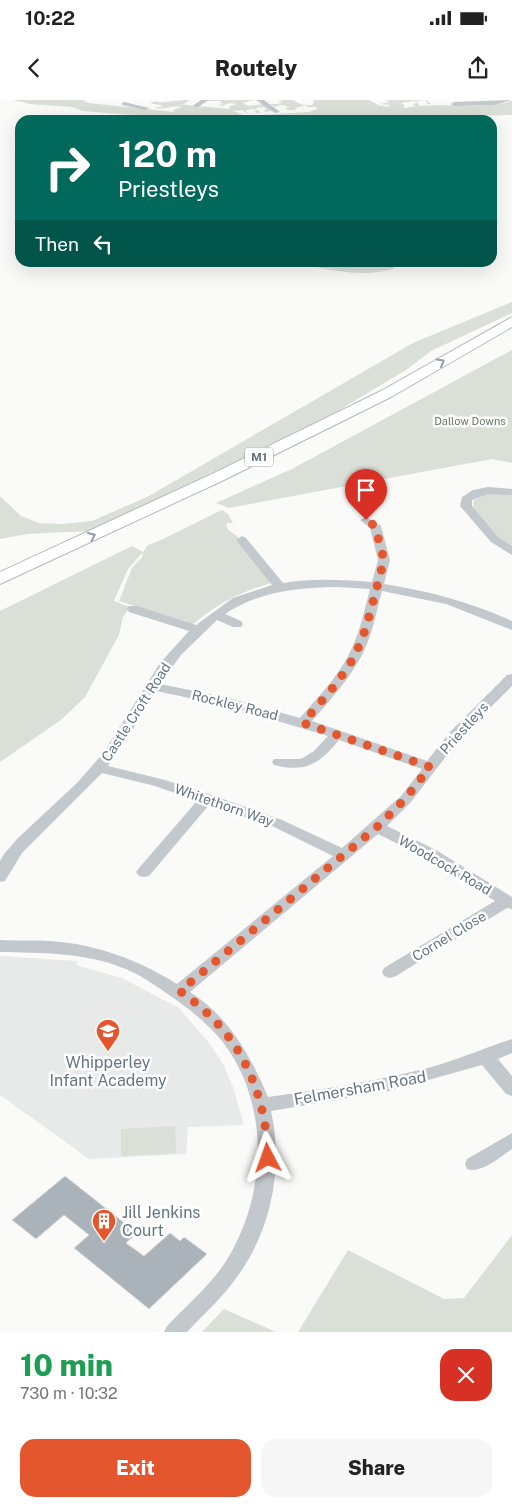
<!DOCTYPE html>
<meta charset="utf-8">
<style>
:root{--surface:#fff;--page:#f6f6f6;--text:#222;--muted:#767676;--accent:#e4572e}
body{margin:0;font-family:"Public Sans",sans-serif;background:var(--page);color:var(--text);height:100vh;display:flex;flex-direction:column;font-size:19px;white-space:nowrap}
*{box-sizing:border-box;margin:0}
p{font-size:16px;color:var(--muted)}
.icon{flex:none;width:28px;height:28px;fill:none;stroke:currentColor;stroke-width:2;stroke-linecap:round;stroke-linejoin:round}
.map{position:relative;height:1232px;overflow:hidden}
.side{display:flex;flex-direction:column;background:var(--surface);flex:1}
.side>*{flex:none}
.guide{position:absolute;left:15px;top:15px;width:482px;height:152px;border-radius:15px;box-shadow:0 5px 20px #0002;background:#00695c;color:#fff;overflow:hidden}
.pin{position:absolute;display:grid;place-items:center;width:42px;height:42px;color:#fff;margin:-51px -21px;border-radius:50% 50% 50% 0;rotate:-45deg;box-shadow:0 0 5px #0007}
.pin .icon{rotate:45deg}
.me{position:absolute;width:55px;margin:-28px;rotate:356deg;stroke-linejoin:round;filter:drop-shadow(0 0 4px #0008)}
.turn{display:flex;align-items:center;gap:18px;height:105px;padding:0 20px;font-size:22px}
.turn .icon{width:65px;height:65px;stroke-width:2.5}
.turn b{display:block;font-size:35px;line-height:42px}
.then{display:flex;align-items:center;height:48px;padding:0 20px;background:#0003;gap:10px;font-size:19px}
.round{display:grid;place-items:center;flex:none;width:52px;height:52px;border-radius:15px;background:var(--page)}
.headline{display:flex;align-items:center;justify-content:space-between;height:85px;padding:0 20px}
h1{font-size:30px;font-weight:800;line-height:38px;color:#1e9e55}
.button{display:flex;gap:10px;margin-top:auto;padding:10px 20px}
.button a{flex:1;height:58px;border-radius:15px;background:var(--accent);color:#fff;font-size:20px;font-weight:800;line-height:58px;text-align:center}
.button a+a{background:var(--page);color:var(--text)}
.status{display:flex;justify-content:space-between;align-items:center;height:35px;padding:0 25px;background:var(--surface);direction:ltr}
.status svg{height:14px;fill:currentColor}
header{display:flex;justify-content:space-between;align-items:center;height:65px;padding:0 20px;background:var(--surface);font-size:22px;font-weight:800}
.map>svg:first-child{display:block}
.built{fill:#e8e9e9}
.green{fill:#dadfd7}
.building{fill:#aab3b9;stroke:#dcdcda}
.lines{fill:none;stroke-linecap:round;stroke-linejoin:round}
.highway-casing{stroke:#b4b9bd;stroke-width:2}
.minor{fill:#c3c8cc;fill-rule:evenodd}
.highway{fill:#fff;fill-rule:evenodd}
.oneway{stroke:#939fa8}
.route{stroke:#e4572e;stroke-width:9;stroke-dasharray:0 16.2}
.labels{text-anchor:middle;dominant-baseline:central;stroke-width:5;stroke-linejoin:round;paint-order:stroke}
.far-park-label{font-size:11px;fill:#687a64;stroke:#fff}
.shield{fill:#fff;stroke:#939fa8;stroke-width:1}
.shield-label{font-size:12px;font-weight:bold;fill:#657683}
.street-label{font-size:14px;fill:#657683;stroke:#fff}
.near-poi-label{font-size:16px;fill:#657683;stroke:#fff}
.near-street-label{font-size:16px;fill:#657683;stroke:#fff}
</style>
<div class="status"><b>10:22</b><svg viewBox="0 0 49 12"><path d="M0 12V9h3v3zM5 12V6h3v6zM10 12V3h3v9zM15 12V0h3v12zM26 1h20v11H26zM47 4h2v5h-2z"/></svg></div>
<header><svg class="icon" aria-label="back" viewBox="0 0 24 24"><path d="M15 5l-7 7 7 7"/></svg>Routely<svg class="icon" aria-label="share" viewBox="0 0 24 24"><path d="M12 15V3M7 8l5-5 5 5M5 13v7h14v-7"/></svg></header>
<div class="map">
<svg width="512" height="1232" viewBox="0 0 512 1232">
<rect width="100%" height="100%" fill="#fafaf8"/>
<path class="built" d="M0 856 77 861 76 865 122 878 179 908 210 944 223 964 233 987 244 1025 188 1027 186 1054 89 1059 0 995Z"/>
<path class="green" d="M13 0H83L89 3 174 12 173 10 182 7C171 5 164 10 154 8L165 6 150 3C156 0 159 3 165 2 173 1 181 0 190 0L184 4H178L229 9 230 6 237 4 229 3 223 6 217 5 226 4 220 3 221 1H208L209 0H254L242 3 249 6 264 4 272 10 266 12 264 10 267 9 264 7 255 8 261 13 253 12 257 11 254 9 245 10 249 14 242 10 233 11 246 16 309 12 317 9 316 7H308L306 5 295 8 296 10H305H279H287L286 8 290 7 281 5 275 7 270 4H281L278 3 283 2 277 0H294C298 5 306 5 312 5L314 2 313 0H369L378 5 387 7 391 5 380 4 390 2 385 0H427L431 4H425L428 3 425 0 416 1 420 6H415L413 4 417 3 414 1 401 3 405 6 403 8H406C440 1 479 11 512 1V15L427 16 377 20H156L134 15 83 11 72 7 30 4Z
M297 163H396L393 169C362 178 329 170 297 163Z
M512 202V213L431 251 406 270 324 319 89 431 27 434 0 439V396L21 416 39 423 62 424 92 421 147 397 413 243Z
M512 250V363L492 359 229 408 216 403 292 369Z
M488 393 512 394V448C500 439 468 416 474 400Z
M222 410 228 414 233 423H226L228 430 236 435 271 483C239 493 218 503 192 525L119 501 132 468 143 456 142 453 128 469 114 501 130 507 123 517 119 535 85 597 61 620 0 662V511L132 446 143 452 148 445 161 440Z
M175 1026 176 1053 121 1056V1029Z
M512 1135V1232H298L348 1150 444 1199 464 1198Z
M224 1209 276 1232H202Z"/>
<path class="building" d="M65 1076 137 1133 126 1143 144 1156 170 1133 180 1141 184 1137 207 1154 149 1209 74 1148 89 1135 64 1115 36 1139 12 1120Z"/>
<g class="lines">
<defs>
<path id="highway" d="M512 217V227L391 297 224 380 0 484V472L212 374 381 291Z"/>
</defs>
<use href="#highway" class="highway-casing"/>
<path class="minor" d="M201 0H209L198 7H194V5Z
M256 0H264L280 12 275 13Z
M512 0 494 5 454 6 451 4 454 2Z
M124 2 149 8 146 10 122 5V3Z
M488 387 512 389V395L488 394 472 400V406L499 438 512 446V455L491 442 460 406 462 397 473 390Z
M366 417 381 426 390 460 384 484C428 491 471 502 512 521V530L446 504 382 491C376 513 372 537 361 557 348 581 329 601 312 621L427 661 450 632 507 575 512 574V586L460 638 411 702 387 726 436 750 512 797V809L507 808 396 876 390 878 384 876 382 872 384 868 495 801 426 758 378 734 190 892C228 916 251 956 268 997 319 990 370 982 420 970 452 962 481 949 512 939V953L498 959 512 976V996L506 994 482 965 389 991 271 1011C284 1069 271 1133 234 1181 220 1200 203 1215 187 1232H164L167 1226C190 1202 218 1179 233 1149 269 1082 268 991 215 933 199 916 181 903 162 890 150 882 137 873 123 868 84 852 41 853 0 852V840C17 841 34 840 50 841 96 844 139 860 177 884L333 756 272 726 209 705 149 776 144 777 139 776 136 772 139 768 197 701 155 686 102 673 22 753 5 781 0 782V761L4 754 18 738 78 682 104 652 160 563 189 531 129 512 127 509 129 506H137L196 525 233 498 272 485 236 440 242 436 246 438 283 483C313 478 342 480 372 482L378 460 370 428 360 420ZM337 487 370 489C364 512 359 536 348 556 336 579 317 598 300 618L229 598 160 584 181 555 217 520 233 527H241L243 524 241 521 225 514C259 491 297 488 337 487ZM156 591 227 606 328 636 314 651 301 659H274L272 662 274 665C306 673 319 664 339 640L422 669 401 696 342 748 282 720 212 695 165 680 108 666 126 641Z
M512 1033V1049C500 1057 482 1074 467 1069L465 1064 467 1059Z"/>
<use href="#highway" class="highway"/>
</g>
<defs><path id="oneway-chevron" d="M-2-3.5L2.5 0L-2 3.5" fill="none" stroke-width="1.6" stroke-linecap="round" stroke-linejoin="round" transform="scale(1.25)"/></defs>
<g class="oneway">
<use href="#oneway-chevron" transform="translate(441 262) rotate(-30)"/>
<use href="#oneway-chevron" transform="translate(92 436) rotate(-25)"/>
</g>
<g class="lines">
<path class="route" d="M268 1058C267 1008 250 957 215 921 205 910 192 900 180 891L377 727 406 698 430 667 303 623 337 583 355 556 366 528 384 460 375 426 366 420"/>
</g>
<defs>
<symbol id="school-pin" viewBox="-11 -11 22 30"><path d="M0 17L-7.5 6A9.5 9.5 0 1 1 7.5 6Z" fill="#e4572e" stroke="#fff"/><path d="M0-5L7-2L0 1L-7-2ZM-4 1L0 2.5L4 1V4Q0 6-4 4Z" fill="#fff"/></symbol>
<symbol id="building-pin" viewBox="-11 -11 22 30"><path d="M0 17L-7.5 6A9.5 9.5 0 1 1 7.5 6Z" fill="#e4572e" stroke="#fff"/><path d="M-4-6H4V6H1V3H-1V6H-4ZM-2.5-4.3h1.7v1.8h-1.7ZM.8-4.3h1.7v1.8H.8ZM-2.5-1h1.7V.8h-1.7ZM.8-1h1.7V.8H.8Z" fill="#fff"/></symbol>
</defs>
<g fill-rule="evenodd">
<use href="#school-pin" x="94" y="917" width="28" height="38"/>
<use href="#building-pin" x="90" y="1107" width="28" height="38"/>
</g>
<g class="labels">
<g class="far-park-label">
<text x="470" y="321">Dallow Downs</text>
</g>
<rect class="shield" x="245" y="347.5" width="28" height="19" rx="4"/>
<g class="shield-label">
<text x="259" y="357">M1</text>
</g>
<g class="street-label">
<text transform="translate(235 605) rotate(14)">Rockley Road</text>
<text transform="translate(136 612) rotate(-57)">Castle Croft Road</text>
<text transform="translate(464 628) rotate(-48)">Priestleys</text>
<text transform="translate(224 705) rotate(19)">Whitethorn Way</text>
<text transform="translate(445 765) rotate(30)">Woodcock Road</text>
<text transform="translate(449 836) rotate(-31)">Cornel Close</text>
</g>
<g class="near-poi-label">
<text x="108" y="962">Whipperley<tspan x="108" dy="18">Infant Academy</tspan></text>
<text x="122" y="1112" text-anchor="start">Jill Jenkins<tspan x="122" dy="18">Court</tspan></text>
</g>
<g class="near-street-label">
<text transform="translate(360 988) rotate(-10)">Felmersham Road</text>
</g>
</g>
</svg>
<div class="pin" style="left:366px;top:420px;background:#d93025"><svg class="icon" aria-label="arrive" viewBox="0 0 24 24"><path d="M6 21V4h12l-3 4 3 4H6"/></svg></div>
<svg class="me" style="left:268px;top:1058px" viewBox="-20 -20 40 40"><path d="M0-17L14 15 0 8-14 15z" fill="#e4572e" stroke="#fff" stroke-width="4"/></svg>
<div class="guide">
<div class="turn"><svg class="icon" aria-label="right" viewBox="0 0 24 24"><path d="M7 20v-9h11M14 6l5 5-5 5"/></svg><div><b>120 m</b>Priestleys</div></div>
<div class="then">Then<svg class="icon" aria-label="left" viewBox="0 0 24 24"><path d="M17 20v-9H6M10 6l-5 5 5 5"/></svg></div>
</div>
</div>
<section class="side">
<div class="headline"><div><h1>10 min</h1><p>730 m · 10:32</p></div><a class="round" style="background:#d93025;color:#fff"><svg class="icon" aria-label="close" viewBox="0 0 24 24"><path d="M6 6l12 12M18 6L6 18"/></svg></a></div>
<div class="button"><a>Exit</a><a>Share</a></div>
</section>
